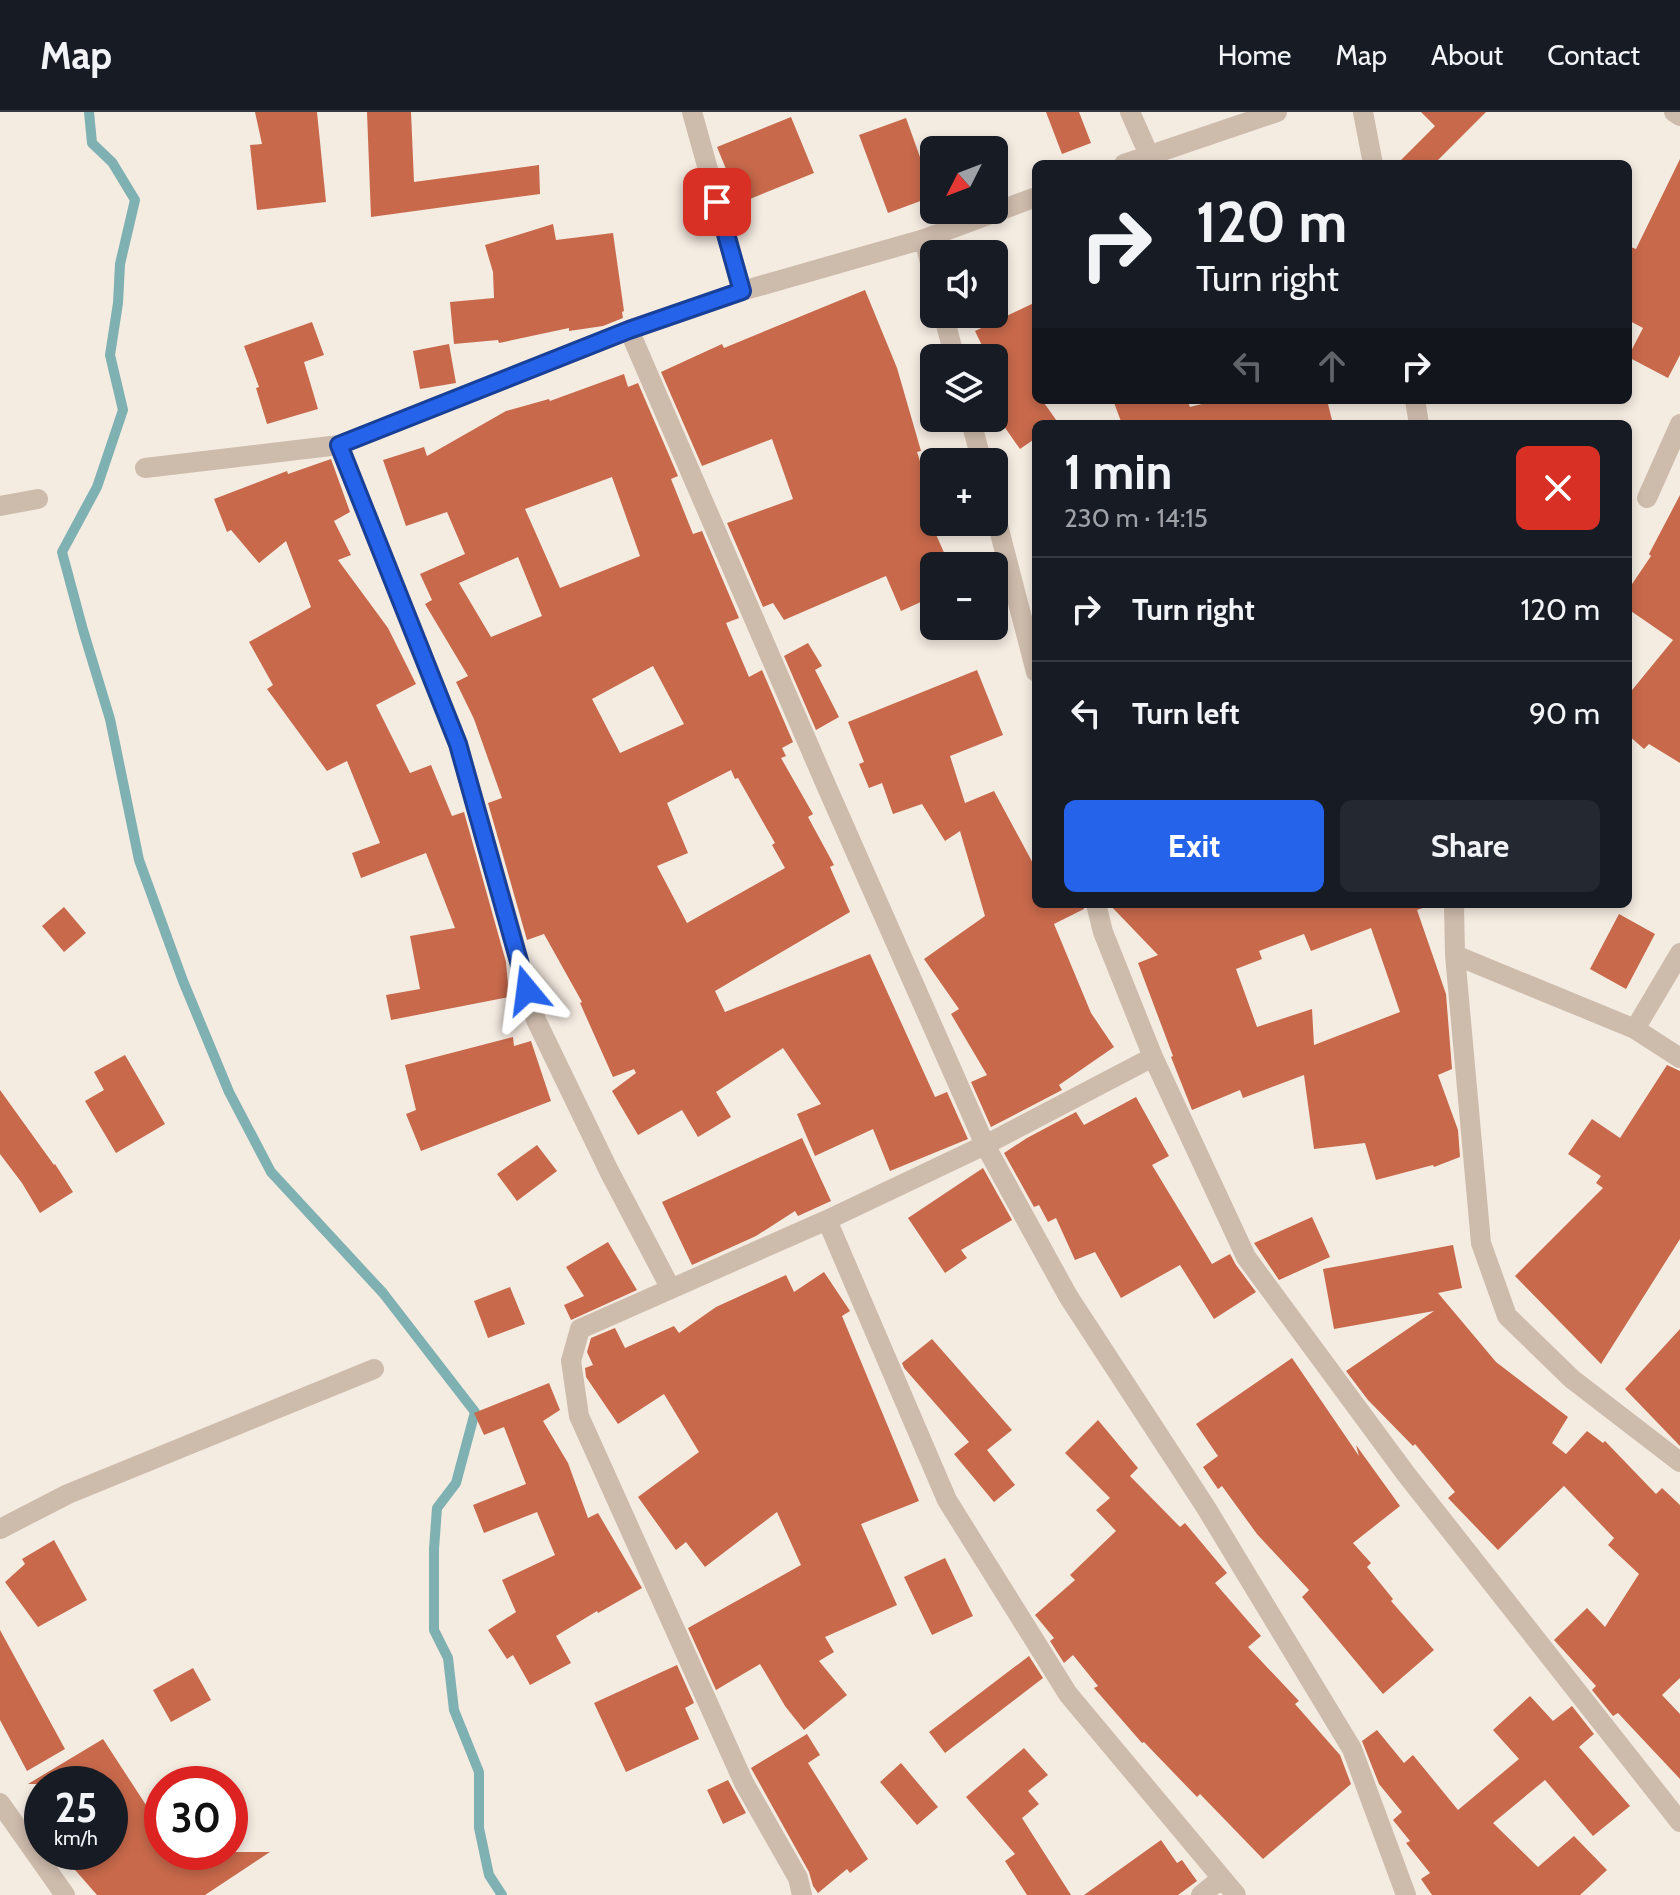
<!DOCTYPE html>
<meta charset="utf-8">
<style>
:root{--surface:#171b24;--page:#242831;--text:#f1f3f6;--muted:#9ea1a6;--line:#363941;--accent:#2563eb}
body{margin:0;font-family:Cabin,sans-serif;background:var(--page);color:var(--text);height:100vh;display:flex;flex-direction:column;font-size:30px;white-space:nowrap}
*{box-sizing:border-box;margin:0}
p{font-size:26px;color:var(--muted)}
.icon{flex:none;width:44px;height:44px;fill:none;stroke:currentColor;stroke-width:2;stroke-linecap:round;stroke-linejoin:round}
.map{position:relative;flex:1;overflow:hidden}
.details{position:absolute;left:1032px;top:308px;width:600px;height:488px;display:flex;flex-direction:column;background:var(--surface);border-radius:12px;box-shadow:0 4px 12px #0003}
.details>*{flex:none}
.banner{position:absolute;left:1032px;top:48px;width:600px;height:244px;border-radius:12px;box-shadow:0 4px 12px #0003;background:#171b24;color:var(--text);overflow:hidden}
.needle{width:52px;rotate:228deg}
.controls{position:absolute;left:920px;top:24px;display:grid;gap:16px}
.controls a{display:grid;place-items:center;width:88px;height:88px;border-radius:12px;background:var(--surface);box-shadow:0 4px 12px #0003;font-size:40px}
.speed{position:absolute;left:24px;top:1654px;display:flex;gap:16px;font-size:40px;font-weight:700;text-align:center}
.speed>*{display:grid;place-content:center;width:104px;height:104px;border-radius:50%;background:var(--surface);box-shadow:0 4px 12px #0003;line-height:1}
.speed small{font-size:20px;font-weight:400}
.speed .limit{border:12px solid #d22;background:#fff;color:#111}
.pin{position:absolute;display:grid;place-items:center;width:68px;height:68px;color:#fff;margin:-34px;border-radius:16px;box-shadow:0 4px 12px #0006}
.me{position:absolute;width:88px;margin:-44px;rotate:344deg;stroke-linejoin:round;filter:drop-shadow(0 0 6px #0008)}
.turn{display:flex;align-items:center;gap:28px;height:168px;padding:0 32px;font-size:36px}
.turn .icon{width:104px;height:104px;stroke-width:2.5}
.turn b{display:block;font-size:56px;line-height:68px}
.lanes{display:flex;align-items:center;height:76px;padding:0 32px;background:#0003;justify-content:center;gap:40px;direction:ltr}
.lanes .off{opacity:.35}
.round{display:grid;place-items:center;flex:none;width:84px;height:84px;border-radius:12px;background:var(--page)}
.summary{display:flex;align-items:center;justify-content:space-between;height:136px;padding:0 32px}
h1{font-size:48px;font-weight:700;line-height:60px}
.cta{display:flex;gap:16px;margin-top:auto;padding:16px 32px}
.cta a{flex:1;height:92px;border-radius:12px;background:var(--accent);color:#fff;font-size:32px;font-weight:700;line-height:92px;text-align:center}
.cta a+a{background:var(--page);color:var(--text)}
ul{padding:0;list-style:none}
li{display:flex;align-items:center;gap:24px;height:104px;padding:0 32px;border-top:2px solid var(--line)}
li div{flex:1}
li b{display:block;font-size:30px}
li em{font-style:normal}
header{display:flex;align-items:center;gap:48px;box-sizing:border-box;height:112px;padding:0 40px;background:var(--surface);border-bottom:2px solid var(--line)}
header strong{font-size:38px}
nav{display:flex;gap:44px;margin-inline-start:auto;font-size:28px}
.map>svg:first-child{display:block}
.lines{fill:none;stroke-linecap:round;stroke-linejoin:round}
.stream{stroke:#7fb0b2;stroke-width:10}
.building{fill:#c8694b;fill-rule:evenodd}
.minor{stroke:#cdbbac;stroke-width:20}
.route-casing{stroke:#184099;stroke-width:20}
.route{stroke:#2563eb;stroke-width:14}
</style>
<header>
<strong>Map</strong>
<nav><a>Home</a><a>Map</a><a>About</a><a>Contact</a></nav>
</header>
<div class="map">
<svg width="1680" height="1783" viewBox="0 0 1680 1783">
<rect width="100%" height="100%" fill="#f4ebe1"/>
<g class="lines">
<path class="stream" d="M89 0 92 31 112 50 135 88 120 152 118 191 110 243 123 298 97 375 62 440 83 518 110 607 139 748 183 869 229 980 271 1060 383 1181 475 1300 456 1371 437 1396 434 1437V1518L448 1546 454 1598 479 1660V1716L489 1763 502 1783"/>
</g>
<path class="building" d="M255 0H317L326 90 257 98 250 33 262 32Z
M367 0H411L414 70 539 53 540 82 371 105Z
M1046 0H1079L1091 31 1062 42Z
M1421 0H1486L1434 52H1397L1435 14Z
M791 5 814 61 740 91 717 35Z
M906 6 934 84 888 101 859 23Z
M1680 47V243L1668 266 1628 245 1643 216 1628 208V134L1636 137Z
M553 112 556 128 613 121 624 199 622 200 623 206 603 214 569 219V216L499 231 498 228 454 232 450 190 494 186 493 160 485 133Z
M865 178 897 256 921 339 917 340 934 392V418L950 454H934V484L901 499 886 464 784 508 773 491 763 495 727 411 793 387 772 327 702 354 661 260 722 232 724 236Z
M1036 190V288H1042L1059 312H1036V326L1020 337 994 300V295L1006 286 994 260V246H988L975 219Z
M312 210 324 243 304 250 318 297 267 312 256 276 259 275 244 234Z
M449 232 456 271 420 277 413 239Z
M624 262 628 275 638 271 678 364 671 367 693 422 702 419 739 506 726 511 749 565 762 558 793 630 782 636 786 644 781 646 813 702 808 705 834 753 830 755 850 800 715 879 725 900 870 842 935 985 947 980 968 1027 890 1059 873 1017 815 1044 797 1002 821 992 783 936 716 980 731 1005 698 1025 682 998 638 1023 612 979 636 961 634 957 613 965 580 891 582 890 544 822 527 828 488 691 502 686 474 607 456 570 468 564 425 492 432 488 420 462 465 442 447 400 406 414 383 348 424 335 427 344 506 299 549 287 550 289ZM612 365 640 444 560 476 525 397ZM518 445 542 504 491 525 459 471ZM653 554 684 612 620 641 592 587ZM731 658 735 667 738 666 775 731 772 733 785 756 687 811 657 754 688 741 667 691Z
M1113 288H1187L1190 295 1218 288H1327L1333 312H1122Z
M331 347 350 400 334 409 351 443 338 448 388 516 416 572 376 593 410 661 431 653 452 704 464 700 506 850 509 885 391 908 386 883 420 877 410 824 455 816 426 741 361 766 352 741 380 731 347 649 327 659 267 577 273 573 249 530 311 495 286 429 259 451 231 418 227 420 214 387 287 359 288 362Z
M1680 383V651L1649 632 1644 637 1628 623V583L1673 528 1628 497V478L1651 444 1649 442Z
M808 531 822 554 815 558 839 605 816 618 784 544Z
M977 558 1003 623 950 644 965 691 994 679 1036 757V792H1083L1084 797 1054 812 1091 901 1114 935 1059 973 1062 978 991 1015 971 970 987 963 951 902 959 897 924 847 985 804 960 719 945 729 922 692 893 702 882 671 869 676 859 652 864 650 848 610Z
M1109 792H1427L1428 794 1417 798 1446 882 1452 957 1438 963 1458 1018 1460 1045 1434 1055 1433 1053 1376 1068 1365 1031 1314 1037 1304 963 1243 986 1240 978 1192 998 1171 945 1173 944 1138 851 1158 843ZM1371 816 1400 900 1314 933 1312 897 1257 915 1236 857 1262 847 1259 839 1304 822 1311 839Z
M64 795 86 821 64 840 42 814Z
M1619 802 1655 822 1626 877 1590 857Z
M513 925 514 934 531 929 551 989 421 1039 406 1002 416 998 405 953Z
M125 943 165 1012 116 1041 85 989 104 978 94 960Z
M1667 953 1680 959V1127L1601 1252 1515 1164 1603 1076 1596 1071 1601 1064 1568 1042 1592 1007 1620 1026Z
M0 978 54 1053 55 1052 73 1080 40 1101 22 1071 0 1042Z
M1136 985 1169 1044 1152 1053 1212 1152 1230 1142 1236 1153 1256 1180 1214 1207 1180 1153 1121 1186 1095 1140 1075 1148 1056 1106 1048 1110 1039 1093 1034 1095 1004 1041 1027 1026 1076 1000 1084 1013Z
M802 1026 831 1089 798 1104 795 1099 756 1124 692 1153 662 1090Z
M537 1033 557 1059 517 1089 497 1062Z
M983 1056 1012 1108 961 1138 967 1146 945 1161 908 1106Z
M1312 1105 1330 1145 1279 1168 1254 1131Z
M608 1130 637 1178 571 1208 564 1193 584 1184 566 1155Z
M1453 1133 1462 1176 1438 1181 1496 1250 1568 1305 1552 1331 1566 1342 1587 1319 1603 1331 1605 1329 1656 1382 1662 1376 1680 1393V1566L1662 1583 1680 1602V1667L1618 1601 1613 1604 1592 1578 1596 1574 1554 1528 1587 1496 1605 1515 1639 1462 1608 1433 1614 1426 1564 1374 1498 1438 1448 1386 1455 1380 1415 1332 1413 1334 1368 1288 1346 1259 1434 1199 1334 1217 1323 1157Z
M824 1160 850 1199 842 1204 919 1389 861 1412 897 1493 825 1525 834 1540 819 1549 847 1583 804 1618 785 1594 760 1552 716 1578 688 1516 801 1453 777 1400 705 1455 686 1430 676 1438 638 1385 699 1340 664 1282 618 1312 586 1265 585 1256 593 1253 587 1240 591 1226 615 1216 625 1236 674 1214 679 1221 716 1195 786 1163 794 1180Z
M510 1175 525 1212 488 1226 474 1189Z
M1680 1217V1334L1625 1277Z
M932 1227 1012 1318 987 1338 1015 1373 994 1390 954 1342 969 1330 904 1256 902 1251Z
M1292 1246 1359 1344 1356 1333 1400 1394 1353 1431 1371 1451 1367 1455 1393 1487 1391 1489 1434 1538 1383 1582 1302 1485 1309 1478 1257 1422 1222 1374 1218 1377 1203 1355 1218 1344 1196 1312Z
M549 1271 560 1298 543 1309 568 1351 588 1406 598 1401 642 1476 598 1501 597 1499 556 1524 571 1551 530 1573 513 1543 507 1547 488 1518 516 1500 502 1468 555 1443 537 1400 484 1421 473 1393 526 1372 504 1315 484 1323 474 1301Z
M1098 1308 1138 1356 1130 1364 1180 1415 1185 1411 1227 1461 1215 1471 1261 1524 1248 1535 1299 1589 1295 1592 1340 1643 1351 1672 1263 1747 1200 1682 1197 1685 1144 1630 1142 1631 1094 1576 1098 1574 1073 1543 1064 1551 1050 1529 1054 1526 1035 1503 1075 1468 1070 1463 1116 1419 1096 1398 1110 1386 1065 1341Z
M54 1428 87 1488 38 1515 5 1470 25 1452 22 1447Z
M945 1446 973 1504 932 1523 904 1465Z
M0 1518 65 1637 27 1659 0 1608Z
M1029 1544 1043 1566 945 1641 929 1620Z
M677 1553 694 1591 685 1596 699 1627 626 1660 594 1591Z
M193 1556 211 1588 171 1610 153 1578Z
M1530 1584 1553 1609 1572 1594 1594 1622 1579 1635 1630 1694 1593 1724 1545 1668 1493 1711 1538 1755 1574 1724 1607 1758 1580 1783H1432L1421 1767 1430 1761 1406 1731 1410 1729 1393 1708 1402 1700 1379 1672 1362 1629 1377 1618 1404 1651 1413 1643 1458 1698 1519 1647 1493 1618Z
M807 1622 820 1643 808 1651 868 1747 850 1761 847 1757 818 1781 813 1774 809 1760 751 1656Z
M103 1627 146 1693 150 1690 162 1705V1740H270L205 1783H97L69 1751 83 1740H110V1672H28Z
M1024 1636 1048 1663 1028 1679 1039 1692 1022 1706 1071 1783H1027L1005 1749 1015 1742 966 1685Z
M901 1651 938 1695 917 1713 880 1670Z
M728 1668 746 1701 723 1712 707 1678Z
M1161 1728 1177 1751 1182 1748 1197 1769 1178 1783H1084Z"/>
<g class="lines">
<path class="minor" d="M692 0 742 179
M1130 0 1149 43
M1363 0 1373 52
M1674 0 1680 4
M1124 52 1277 0
M924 127 934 166
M943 202 955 246
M629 218 826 673 985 1033 1068 1184 1205 1394 1352 1637 1406 1783
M1415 288 1419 312
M970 306 982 350
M339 333 458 632 536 908 609 1059 671 1177
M145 356 339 333 629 218 742 179 924 127 1036 85
M1647 386 1680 312
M0 394 38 387
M994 398 1036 560
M1096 792 1103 820 1153 945 1246 1145 1406 1362 1680 1710
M1454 792 1455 843 1481 1131 1507 1204 1572 1267 1680 1350
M1455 843 1635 917 1680 946
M1635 917 1680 841
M827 1108 947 1388 1068 1582 1236 1783
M0 1417 68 1382 374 1257
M0 1691 65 1783
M802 1783 798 1766 744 1671 579 1304 571 1249 580 1217 827 1108 985 1033 1153 945
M1201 1783 1222 1766"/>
</g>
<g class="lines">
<defs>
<path id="route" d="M527 878 458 632 339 333 629 218 742 179 717 90"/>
</defs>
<use href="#route" class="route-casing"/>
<use href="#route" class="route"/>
</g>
</svg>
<div class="controls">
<a><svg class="needle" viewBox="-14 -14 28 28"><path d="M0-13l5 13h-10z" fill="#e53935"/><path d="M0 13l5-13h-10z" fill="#9ea1a6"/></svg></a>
<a><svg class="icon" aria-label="sound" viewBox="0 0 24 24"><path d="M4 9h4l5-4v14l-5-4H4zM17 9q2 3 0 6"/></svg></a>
<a><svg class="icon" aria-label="layers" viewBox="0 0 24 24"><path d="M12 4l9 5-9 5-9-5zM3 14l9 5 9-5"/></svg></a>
<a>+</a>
<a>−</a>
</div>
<div class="speed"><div>25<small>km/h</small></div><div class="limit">30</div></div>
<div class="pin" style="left:717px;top:90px;background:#d93025"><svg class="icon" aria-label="arrive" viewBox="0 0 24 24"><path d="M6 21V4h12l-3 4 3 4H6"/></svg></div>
<svg class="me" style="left:527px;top:878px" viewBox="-20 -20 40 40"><path d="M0-17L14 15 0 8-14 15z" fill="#2563eb" stroke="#fff" stroke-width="4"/></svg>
<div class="banner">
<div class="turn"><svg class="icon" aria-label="right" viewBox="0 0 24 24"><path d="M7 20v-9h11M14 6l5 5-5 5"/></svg><div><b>120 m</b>Turn right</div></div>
<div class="lanes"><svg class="icon off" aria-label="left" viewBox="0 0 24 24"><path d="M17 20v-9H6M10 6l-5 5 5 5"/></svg><svg class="icon off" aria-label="ahead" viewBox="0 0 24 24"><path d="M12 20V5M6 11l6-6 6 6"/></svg><svg class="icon" aria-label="right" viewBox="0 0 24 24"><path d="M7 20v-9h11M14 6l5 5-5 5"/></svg></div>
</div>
<section class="details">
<div class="summary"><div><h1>1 min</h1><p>230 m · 14:15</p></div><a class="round" style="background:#d93025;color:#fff"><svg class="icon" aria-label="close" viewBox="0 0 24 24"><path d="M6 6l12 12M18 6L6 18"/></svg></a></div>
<ul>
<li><svg class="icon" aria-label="right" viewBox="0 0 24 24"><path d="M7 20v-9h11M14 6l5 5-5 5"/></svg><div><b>Turn right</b></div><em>120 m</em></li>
<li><svg class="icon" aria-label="left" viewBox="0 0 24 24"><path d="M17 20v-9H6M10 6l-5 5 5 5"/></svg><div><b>Turn left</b></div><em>90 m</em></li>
</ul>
<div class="cta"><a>Exit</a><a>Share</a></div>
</section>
</div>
